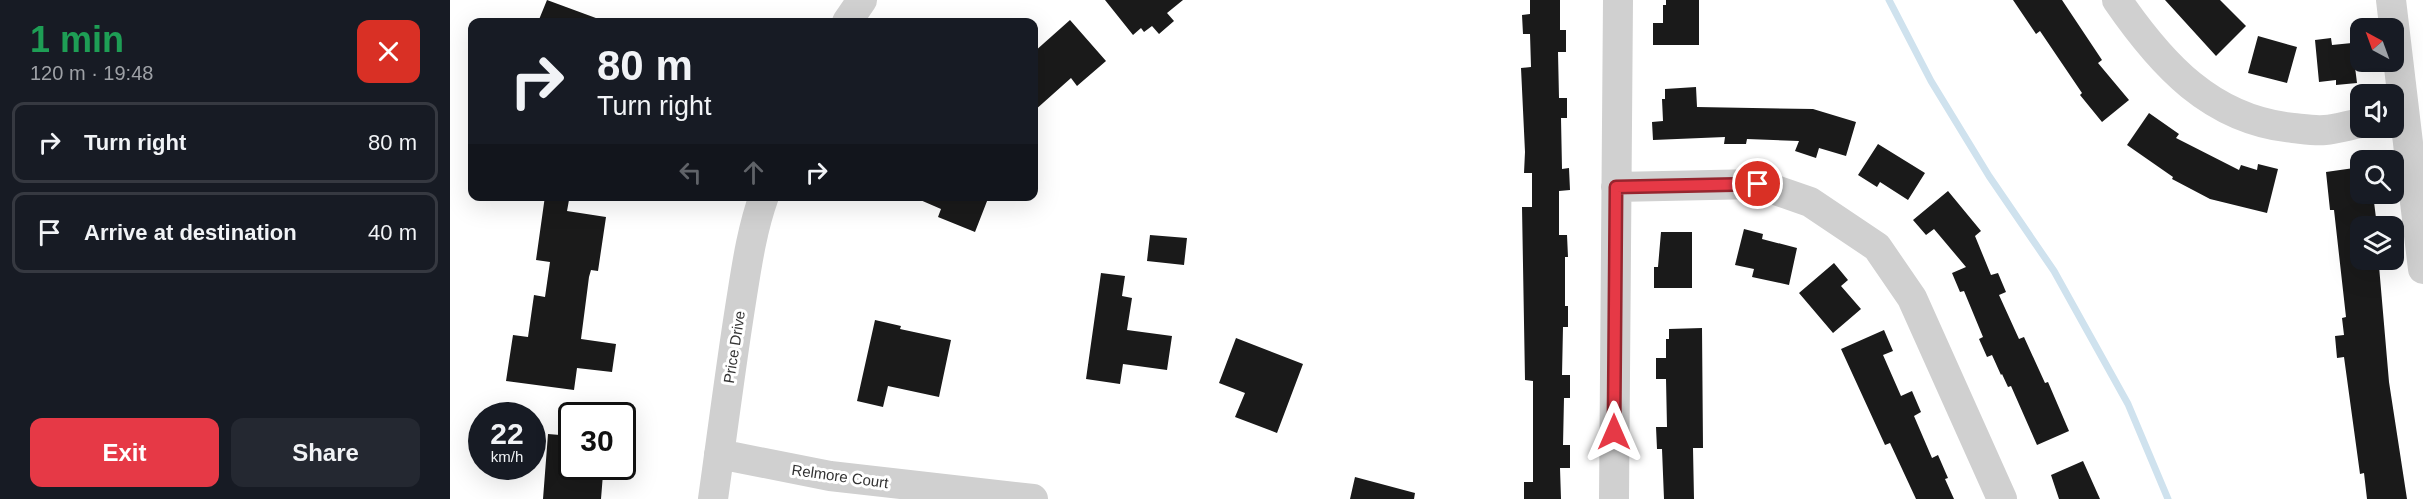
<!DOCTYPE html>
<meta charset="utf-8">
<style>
:root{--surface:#171b24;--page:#242831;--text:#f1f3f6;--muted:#9ea1a6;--line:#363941;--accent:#e63946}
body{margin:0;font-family:Helvetica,sans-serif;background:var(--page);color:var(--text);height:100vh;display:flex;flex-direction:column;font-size:22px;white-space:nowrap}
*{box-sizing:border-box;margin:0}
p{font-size:20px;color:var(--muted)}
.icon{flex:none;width:33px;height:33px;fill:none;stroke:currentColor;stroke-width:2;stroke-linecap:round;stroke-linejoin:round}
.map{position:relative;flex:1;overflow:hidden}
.panel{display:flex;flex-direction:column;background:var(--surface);width:450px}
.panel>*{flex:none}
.top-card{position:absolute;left:18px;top:18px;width:570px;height:183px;border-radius:12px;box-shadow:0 6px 24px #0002;background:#171b24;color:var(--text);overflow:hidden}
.needle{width:39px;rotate:319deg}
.buttons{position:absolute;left:1900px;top:18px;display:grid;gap:12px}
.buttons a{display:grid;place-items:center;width:54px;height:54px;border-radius:12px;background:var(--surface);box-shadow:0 6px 24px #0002;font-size:30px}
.speed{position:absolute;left:18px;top:402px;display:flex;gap:12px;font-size:30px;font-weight:700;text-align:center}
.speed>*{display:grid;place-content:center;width:78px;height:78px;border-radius:50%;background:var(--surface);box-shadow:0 6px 24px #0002;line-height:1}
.speed small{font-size:15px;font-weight:400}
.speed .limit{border:3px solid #111;border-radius:9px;background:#fff;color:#111}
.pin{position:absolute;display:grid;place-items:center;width:51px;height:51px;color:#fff;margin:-26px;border:3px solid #fff;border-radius:50%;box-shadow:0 2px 6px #0007}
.me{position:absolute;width:66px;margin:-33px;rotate:0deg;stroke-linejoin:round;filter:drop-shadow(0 0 4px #0008)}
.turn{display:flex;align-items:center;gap:21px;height:126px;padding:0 30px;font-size:27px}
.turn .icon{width:78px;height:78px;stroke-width:2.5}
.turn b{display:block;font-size:42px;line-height:51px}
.lanes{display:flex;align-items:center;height:57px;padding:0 30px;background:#0003;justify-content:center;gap:30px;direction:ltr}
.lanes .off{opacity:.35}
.round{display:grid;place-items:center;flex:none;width:63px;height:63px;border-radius:12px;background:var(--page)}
.overview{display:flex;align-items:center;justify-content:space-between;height:102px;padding:0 30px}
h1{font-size:36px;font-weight:700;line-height:45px;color:#1e9e55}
.button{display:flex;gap:12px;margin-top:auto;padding:12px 30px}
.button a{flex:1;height:69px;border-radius:12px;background:var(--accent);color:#fff;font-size:24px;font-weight:700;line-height:69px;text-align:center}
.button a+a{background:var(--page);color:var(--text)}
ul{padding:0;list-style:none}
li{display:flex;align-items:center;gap:18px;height:81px;margin:0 12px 9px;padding:0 18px;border:3px solid var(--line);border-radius:12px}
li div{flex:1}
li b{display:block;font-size:22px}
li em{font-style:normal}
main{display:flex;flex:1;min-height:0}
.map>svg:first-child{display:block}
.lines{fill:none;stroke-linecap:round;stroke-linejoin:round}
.stream{stroke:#cfe2ee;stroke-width:7}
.building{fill:#1a1a1a}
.minor{stroke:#d0d0d0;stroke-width:30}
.route-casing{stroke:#96252e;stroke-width:15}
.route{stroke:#e63946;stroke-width:10}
.labels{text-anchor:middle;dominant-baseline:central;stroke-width:6;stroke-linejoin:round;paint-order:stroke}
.street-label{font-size:15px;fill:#333;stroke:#fff}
</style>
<main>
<section class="panel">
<div class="overview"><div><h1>1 min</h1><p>120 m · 19:48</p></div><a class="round" style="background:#d93025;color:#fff"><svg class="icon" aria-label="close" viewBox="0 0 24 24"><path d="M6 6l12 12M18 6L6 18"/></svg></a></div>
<ul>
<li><svg class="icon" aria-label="right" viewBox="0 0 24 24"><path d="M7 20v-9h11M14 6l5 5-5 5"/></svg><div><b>Turn right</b></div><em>80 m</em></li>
<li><svg class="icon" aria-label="arrive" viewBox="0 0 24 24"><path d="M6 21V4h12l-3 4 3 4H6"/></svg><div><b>Arrive at destination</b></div><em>40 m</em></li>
</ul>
<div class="button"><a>Exit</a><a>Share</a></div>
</section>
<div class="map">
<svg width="1973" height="499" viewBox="0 0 1973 499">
<rect width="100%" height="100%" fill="#fff"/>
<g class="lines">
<path class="stream" d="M1439 0 1481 81 1539 176 1604 271 1678 404 1718 499"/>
</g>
<path class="building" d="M97 0 154 21V22H88Z
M655 0H733L717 13 724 21 709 34 702 26 694 32 691 28 683 35Z
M1080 0H1110V30H1116V52H1108L1109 98H1117V118H1111L1112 169 1119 168 1120 190 1109 191V235H1117L1118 257H1115V306H1118V327H1113L1112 375H1120V398H1114L1113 445H1120V468H1110L1111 499H1074V482H1083V381L1075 380 1072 207H1082V173H1074L1075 152 1071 68 1081 67 1080 34H1073L1072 15 1080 14Z
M1216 0H1249V45H1203V23H1213V5H1216Z
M1563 0H1612L1652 60 1648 63 1679 100 1652 122 1630 95 1632 93 1590 31 1586 34Z
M1715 0H1770L1796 26 1766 56Z
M620 20 656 61 627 86 621 78 584 111V52Z
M1808 36 1847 47 1837 83 1798 73Z
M1881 38 1882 45 1902 43 1907 83 1886 85V80L1869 82 1865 40Z
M1246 87 1247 107 1363 109 1406 122 1396 156 1369 148 1366 158 1345 151 1349 141 1297 139 1296 144H1274L1275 137 1203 140 1202 122 1213 121 1212 99H1215V89Z
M1699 113 1729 134 1726 138 1789 170 1791 165 1807 170 1808 164 1828 169 1817 213 1760 199 1722 179 1723 177 1677 145Z
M1428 144 1475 173 1458 200 1430 182 1427 187 1408 175Z
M1911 167V194H1923L1927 226H1911V268L1929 266 1939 382 1957 499H1917L1914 473 1910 474 1894 357 1887 358 1885 336 1894 335 1892 318 1896 317 1884 210H1880L1876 172Z
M1498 191 1531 231 1525 236 1541 275 1548 273 1556 292 1549 295 1569 339 1574 337 1595 383 1598 382 1619 431 1587 445 1561 386 1558 387 1552 374 1551 375 1542 355 1537 357 1529 339 1533 337 1514 291 1510 292 1502 273 1516 267 1484 229 1476 235 1463 220Z
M95 196 119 200 117 211 156 217 148 271 141 270 139 277 131 339 166 344 162 372 127 368 124 390 56 381 63 335 78 337 84 295 95 297 100 262 86 260Z
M461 196H539L525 232 488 217 491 209Z
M1294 229 1313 234 1312 239 1347 248 1339 285 1302 277 1304 269 1285 265Z
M1211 232H1242V288H1204V267H1208Z
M700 235 737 238 734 265 697 261Z
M1384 263 1398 280 1391 286 1411 309 1383 333 1349 293Z
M651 273 675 276 672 296 682 298 677 330 722 336 717 370 673 364 670 384 636 379Z
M425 320 451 326 450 329 501 340 489 397 438 386 433 407 407 401Z
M1252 328 1253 448H1243L1244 499H1214L1212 449H1207L1206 427H1217L1216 379H1206V358H1216V339H1219V329Z
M1434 330 1443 351 1433 355 1451 396 1462 391 1471 412 1464 416 1482 458 1488 455 1498 478 1495 479 1504 499H1466L1440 443 1435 445 1391 349Z
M786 338 853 364 827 433 785 417 795 393 769 383Z
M98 434 122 436V466H141L140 473 153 474 151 499H93Z
M1633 461 1650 499H1609L1601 475Z
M905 477 965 493 964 499H900Z"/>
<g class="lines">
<path class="minor" d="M1667 0C1711 64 1761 120 1843 128 1853 129 1865 131 1875 130 1887 129 1899 125 1911 123
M1941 0 1973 269
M397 22 412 0
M1166 187 1308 184 1360 202 1427 247 1462 298 1552 499
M269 454 380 476 583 499
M263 499C272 435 280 372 290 308 296 271 301 232 314 196
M1164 499 1168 0"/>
</g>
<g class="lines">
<defs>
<path id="route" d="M1164 432 1166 187 1308 184"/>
</defs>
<use href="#route" class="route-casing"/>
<use href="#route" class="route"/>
</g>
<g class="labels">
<g class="street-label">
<text transform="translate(284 347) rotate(-81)">Price Drive</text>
<text transform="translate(390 476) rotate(8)">Relmore Court</text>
</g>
</g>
</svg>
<div class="buttons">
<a><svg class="needle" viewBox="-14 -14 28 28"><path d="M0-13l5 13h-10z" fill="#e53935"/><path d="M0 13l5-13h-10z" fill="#9ea1a6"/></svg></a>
<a><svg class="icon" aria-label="sound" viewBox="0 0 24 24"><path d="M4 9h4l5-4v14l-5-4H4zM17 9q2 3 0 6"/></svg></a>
<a><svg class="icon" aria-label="search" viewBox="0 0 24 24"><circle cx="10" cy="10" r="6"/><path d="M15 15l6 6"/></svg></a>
<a><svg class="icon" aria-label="layers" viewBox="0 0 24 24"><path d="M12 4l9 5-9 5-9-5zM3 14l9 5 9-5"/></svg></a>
</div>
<div class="speed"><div>22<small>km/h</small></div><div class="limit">30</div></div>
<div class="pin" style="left:1308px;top:184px;background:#d93025"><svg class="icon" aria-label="arrive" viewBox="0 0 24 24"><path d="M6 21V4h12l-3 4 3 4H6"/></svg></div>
<svg class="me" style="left:1164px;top:432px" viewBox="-20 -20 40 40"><path d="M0-17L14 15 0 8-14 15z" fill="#e63946" stroke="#fff" stroke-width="4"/></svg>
<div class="top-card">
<div class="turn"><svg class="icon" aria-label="right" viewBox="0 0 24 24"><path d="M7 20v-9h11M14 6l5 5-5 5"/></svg><div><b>80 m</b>Turn right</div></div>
<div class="lanes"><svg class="icon off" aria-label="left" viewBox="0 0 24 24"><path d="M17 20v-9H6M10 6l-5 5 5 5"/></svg><svg class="icon off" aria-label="ahead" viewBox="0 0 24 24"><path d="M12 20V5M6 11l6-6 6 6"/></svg><svg class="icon" aria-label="right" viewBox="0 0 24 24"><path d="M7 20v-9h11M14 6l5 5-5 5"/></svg></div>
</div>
</div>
</main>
